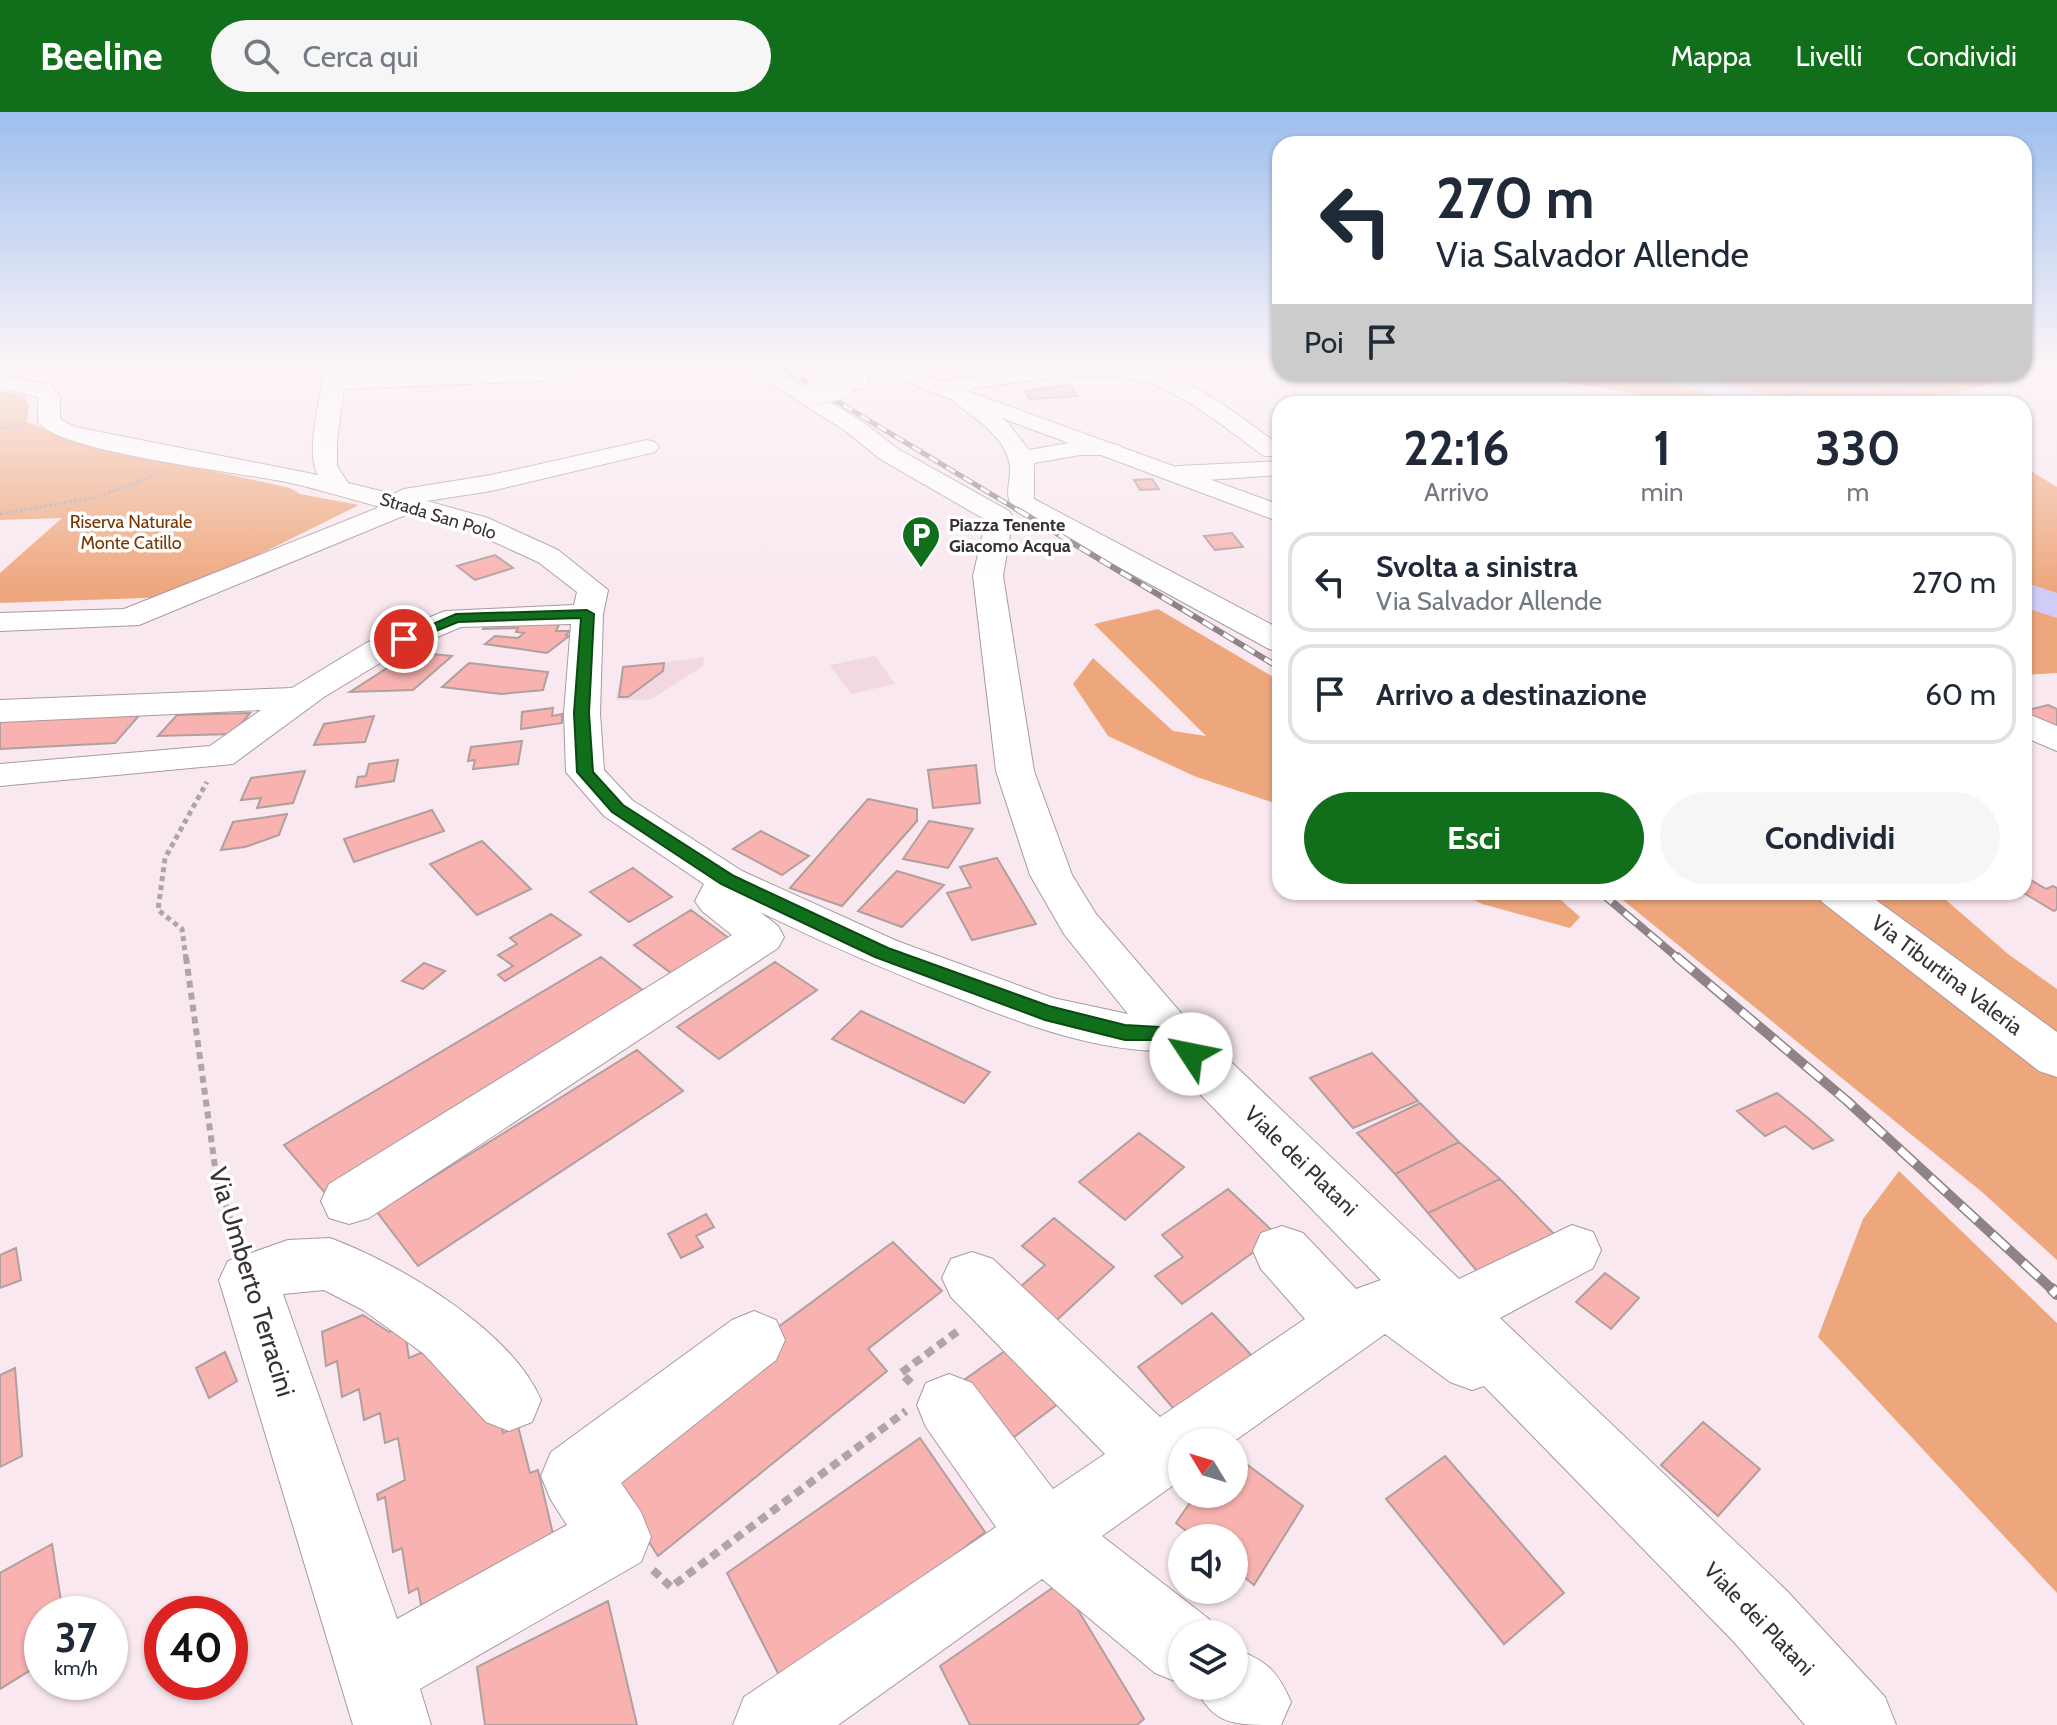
<!DOCTYPE html>
<html lang="it">
<style>
:root{--surface:#fff;--page:#f6f6f7;--text:#1f2937;--muted:#747a83;--line:#e0e1e3;--accent:#116f1c}
body{margin:0;font-family:Cabin,sans-serif;background:var(--page);color:var(--text);height:100vh;display:flex;flex-direction:column;font-size:30px;white-space:nowrap}
*{box-sizing:border-box;margin:0}
p{font-size:26px;color:var(--muted)}
.icon{flex:none;width:44px;height:44px;fill:none;stroke:currentColor;stroke-width:2;stroke-linecap:round;stroke-linejoin:round}
.map{position:relative;flex:1;overflow:hidden}
.panel{position:absolute;left:1272px;top:284px;width:760px;height:504px;display:flex;flex-direction:column;background:var(--surface);border-radius:24px;box-shadow:0 2px 6px #0004}
.panel>*{flex:none}
.top-card{position:absolute;left:1272px;top:24px;width:760px;height:244px;border-radius:24px;box-shadow:0 2px 6px #0004;background:#fff;color:var(--text);overflow:hidden}
.needle{width:52px;rotate:308deg}
.buttons{position:absolute;left:1168px;top:1316px;display:grid;gap:16px}
.buttons a{display:grid;place-items:center;width:80px;height:80px;border-radius:50%;background:var(--surface);box-shadow:0 2px 6px #0004;font-size:40px}
.speed{position:absolute;left:24px;top:1484px;display:flex;gap:16px;font-size:40px;font-weight:700;text-align:center}
.speed>*{display:grid;place-content:center;width:104px;height:104px;border-radius:50%;background:var(--surface);box-shadow:0 2px 6px #0004;line-height:1}
.speed small{font-size:20px;font-weight:400}
.speed .limit{border:12px solid #d22;background:#fff;color:#111}
.pin{position:absolute;display:grid;place-items:center;width:68px;height:68px;color:#fff;margin:-34px;border:4px solid #fff;border-radius:50%;box-shadow:0 2px 8px #0007}
.me{position:absolute;width:88px;margin:-44px;rotate:304deg;stroke-linejoin:round;filter:drop-shadow(0 0 6px #0008)}
.turn{display:flex;align-items:center;gap:28px;height:168px;padding:0 32px;font-size:36px}
.turn .icon{width:104px;height:104px;stroke-width:2.5}
.turn b{display:block;font-size:56px;line-height:68px}
.then{display:flex;align-items:center;height:76px;padding:0 32px;background:#0003;gap:16px;font-size:30px}
.eta{display:flex;justify-content:space-evenly;align-items:center;height:136px;text-align:center}
.eta b{font-size:48px;font-weight:700;line-height:56px}
.primary-button{display:flex;gap:16px;margin-top:auto;padding:16px 32px}
.primary-button a{flex:1;height:92px;border-radius:48px;background:var(--accent);color:#fff;font-size:32px;font-weight:700;line-height:92px;text-align:center}
.primary-button a+a{background:var(--page);color:var(--text)}
ul{padding:0;list-style:none}
li{display:flex;align-items:center;gap:24px;height:100px;margin:0 16px 12px;padding:0 16px;border:4px solid var(--line);border-radius:24px}
li div{flex:1}
li b{display:block;font-size:30px}
li em{font-style:normal}
header{display:flex;align-items:center;gap:48px;box-sizing:border-box;height:112px;padding:0 40px;background:var(--accent);color:#fff}
header strong{font-size:38px}
nav{display:flex;gap:44px;margin-inline-start:auto;font-size:28px}
.search{width:560px;height:72px;background:var(--page);display:flex;align-items:center;gap:20px;box-sizing:border-box;padding:0 28px;border-radius:44px;color:var(--muted);font-size:30px}
.map>svg:first-child{display:block}
.built{fill:#f1d8e3}
.green{fill:#eea77d}
.lines{fill:none;stroke-linecap:round;stroke-linejoin:round}
.stream{stroke:#a29ebd;stroke-width:5}
.river{fill:#d0ccf8;fill-rule:evenodd}
.building{fill:#f8b3b0;stroke:#b19f9e;stroke-width:2}
.minor-casing{stroke:#a999a0;stroke-width:2}
.major-casing{stroke:#a999a0;stroke-width:2}
.path-far3{stroke:#b0a4a9;stroke-width:3;stroke-dasharray:3 2;stroke-linecap:butt}
.path-far2{stroke:#b0a4a9;stroke-width:5;stroke-dasharray:5 4;stroke-linecap:butt}
.path-far1{stroke:#b0a4a9;stroke-width:6;stroke-dasharray:7 5;stroke-linecap:butt}
.path{stroke:#b0a4a9;stroke-width:8;stroke-dasharray:9 6;stroke-linecap:butt}
.minor{fill:#fff;fill-rule:evenodd}
.major{fill:#fff;fill-rule:evenodd}
.rail-far4-casing{stroke:#8e8387;stroke-width:5}
.rail-far3-casing{stroke:#8e8387;stroke-width:6}
.rail-far2-casing{stroke:#8e8387;stroke-width:8}
.rail-far1-casing{stroke:#8e8387;stroke-width:10}
.rail-casing{stroke:#8e8387;stroke-width:12}
.rail-far4{stroke:#fff;stroke-width:3;stroke-dasharray:10;stroke-linecap:butt}
.rail-far3{stroke:#fff;stroke-width:4;stroke-dasharray:12;stroke-linecap:butt}
.rail-far2{stroke:#fff;stroke-width:5;stroke-dasharray:16;stroke-linecap:butt}
.rail-far1{stroke:#fff;stroke-width:7;stroke-dasharray:21;stroke-linecap:butt}
.rail{stroke:#fff;stroke-width:9;stroke-dasharray:28;stroke-linecap:butt}
.minor-bridge-casing{stroke:#a999a0;stroke-width:24;stroke-linecap:butt}
.minor-bridge{stroke:#fff;stroke-width:23}
.route{fill:#116f1c;stroke:#0b4812;stroke-width:2}
.labels{text-anchor:middle;dominant-baseline:central;stroke-width:7;stroke-linejoin:round;paint-order:stroke}
.far-street-label{font-size:18px;fill:#383234;stroke:#fff}
.far-park-label{font-size:18px;fill:#763702;stroke:#fff}
.far-poi-label{font-size:18px;font-weight:bold;fill:#383234;stroke:#fff;text-anchor:start}
.street-label{font-size:22px;fill:#383234;stroke:#fff}
.near-street-label{font-size:26px;fill:#383234;stroke:#fff}
</style>
<header>
<strong>Beeline</strong>
<div class="search"><svg class="icon" aria-label="search" viewBox="0 0 24 24"><circle cx="10" cy="10" r="6"/><path d="M15 15l6 6"/></svg>Cerca qui</div>
<nav><a>Mappa</a><a>Livelli</a><a>Condividi</a></nav>
</header>
<div class="map">
<svg width="2057" height="1613" viewBox="0 0 2057 1613">
<rect width="100%" height="100%" fill="#f9e8ef"/>
<path class="built" d="M875 544 895 572 851 582 830 553Z
M704 545 703 554 650 588H615L624 556Z"/>
<path class="green" d="M1535 260H1988L1999 269 1957 281 1888 288 1896 292H1654L1637 282 1547 267Z
M0 279 25 284 29 294 27 310 74 328 290 376 300 382 359 393 173 485 0 491V461L62 406 0 408Z
M2024 355 2057 375V561L2024 563Z
M1158 497 1280 569V693L1194 664 1108 624 1073 572 1093 546 1173 619 1206 624 1094 512Z
M1458 780H1552L1580 805 1570 816 1482 792Z
M1613 780H1937L2008 842 2057 877V1148L1982 1080Z
M1899 1059 2057 1211V1481L1818 1225 1863 1107Z"/>
<g class="lines">
<path class="stream" d="M1773 292 1801 277 1818 273 1897 276 1941 273 1945 266 1941 260"/>
<path class="river" d="M1653 260H1693L1776 286 1780 292H1738L1657 266Z
M2024 470 2057 481V506L2024 495Z"/>
</g>
<path class="building" d="M1069 273 1078 284 1030 287 1025 279Z
M1152 367 1159 377 1140 378 1134 368Z
M1232 421 1243 435 1215 438 1204 424Z
M495 443 513 456 475 468 457 454Z
M562 506 556 519H570L566 523 569 524 547 541 485 532 495 524 518 526 524 521 516 520 518 516 483 517 489 509Z
M412 540 452 544 413 578 350 580Z
M469 551 548 560 543 578 501 582 442 575Z
M664 551 663 559 628 585H619L623 555Z
M2048 593 2057 597V616L2024 607V599Z
M553 596 552 604 562 602V611L521 617 522 600Z
M143 599 115 631 0 637V606Z
M250 601 233 622 158 624 177 603Z
M374 604 365 630 314 633 324 612Z
M522 629 518 652 473 657 475 648 468 649 471 635Z
M398 648 394 669 356 675 358 665 366 664 369 652Z
M976 653 980 691 933 696 928 658Z
M305 659 293 691 257 696 261 686 241 688 251 666Z
M868 687 917 697V709L842 794 790 776Z
M432 698 444 719 354 750 344 727Z
M287 702 279 723 245 735 221 738 233 710Z
M929 709 973 717 948 756 903 747Z
M761 719 809 744 782 763 733 737Z
M482 729 531 777 477 803 430 752Z
M997 746 1036 812 972 828 947 781 971 775 960 755Z
M633 756 672 785 629 810 590 780Z
M897 759 944 773 902 815 858 799Z
M2024 764 2046 777 2053 774 2057 776V797L2054 799 2022 780H2024Z
M691 798 734 830 676 865 634 833Z
M551 802 581 823 505 869 498 863 513 854 498 843 517 832 510 826Z
M601 845 645 880 325 1081 284 1033Z
M775 850 817 878 719 947 677 915Z
M424 851 445 859 423 877 402 869Z
M861 899 990 960 964 991 832 927Z
M637 938 683 979 418 1154 377 1100Z
M1372 941 1418 989 1353 1016 1310 966Z
M1777 981 1808 1006 1833 1028 1813 1037 1785 1014 1765 1024 1737 999Z
M1420 991 1459 1030 1395 1062 1357 1021Z
M1139 1021 1184 1055 1125 1108 1079 1070Z
M1459 1030 1500 1067 1428 1101 1395 1062Z
M1500 1067 1554 1122 1477 1159 1428 1101Z
M1228 1077 1277 1123 1182 1192 1155 1164 1183 1145 1162 1123Z
M706 1102 714 1115 696 1124 703 1135 681 1146 668 1122Z
M1054 1106 1114 1155 1056 1209 1019 1176 1045 1153 1022 1134Z
M893 1130 942 1179 868 1237 887 1259 658 1444 597 1349Z
M16 1136 21 1168 0 1176V1143Z
M1605 1161 1639 1186 1611 1217 1576 1190Z
M1212 1201 1253 1245 1179 1303 1138 1255Z
M363 1203 389 1220 404 1214 409 1246 442 1232 493 1273 503 1321 518 1314 530 1361 538 1358 557 1439 422 1498 418 1476 409 1481 402 1436 393 1440 385 1385 378 1388 377 1382 405 1368 398 1326 385 1331 380 1301 364 1308 359 1277 342 1285 337 1249 326 1254 322 1220Z
M1016 1231 1063 1288 1010 1328 964 1268Z
M225 1240 237 1269 209 1286 196 1256Z
M15 1256 22 1344 0 1355V1263Z
M1703 1310 1760 1357 1718 1404 1661 1353Z
M920 1326 985 1420 784 1573 727 1461Z
M1234 1343 1303 1394 1254 1473 1234 1457V1426H1195L1176 1411 1196 1382H1234Z
M1445 1344 1564 1481 1504 1532 1386 1387Z
M52 1432 63 1502H42V1521L35 1526 39 1553 0 1577V1461Z
M1061 1470 1144 1607 1137 1613H970L940 1554Z
M608 1489 637 1613H485L477 1555Z"/>
<g class="lines">
<defs>
<path id="minor" d="M327 252H347L345 264 544 257V252H564L566 260 563 264 544 269 344 277 337 328V354L348 371 393 382 404 377 491 363 647 328 655 330 659 335 655 340 491 379 427 389 488 406 558 438 608 478 603 502 600 601 604 658 632 688 742 759 897 829 1053 886 1128 902 1064 822 1030 763 996 659 973 464 986 408 880 347 847 320 740 252H764L807 277H819L820 284 863 310 898 337 1009 399 1013 405 1003 464 1034 659 1072 763 1096 802 1187 908 1459 1167 1572 1113 1593 1120 1601 1138 1593 1156 1500 1206 1787 1479 1885 1585 1896 1613H1805L1735 1531 1484 1274 1472 1278 1450 1270 1385 1222 1233 1330H1182V1367L1102 1424 1209 1507 1215 1522H1182V1572L1155 1561 1042 1467 838 1613H733L744 1585 996 1415 926 1315 917 1293 926 1271 949 1262 972 1271 1053 1377 1105 1342 951 1185 942 1166 951 1147 972 1140 993 1147 1160 1305 1305 1207 1261 1157 1253 1139 1261 1121 1282 1114 1303 1121 1356 1177 1381 1168 1158 939C1092 937 1029 914 968 890 897 863 828 833 760 800L778 814 784 825 778 836 369 1106 349 1112 329 1106 321 1089 329 1072 732 823 702 799 695 789 704 772 604 704 566 660 564 601 571 512 461 515 390 545 324 585 233 652 0 674V652L210 634 261 598 0 610V588L292 576 366 531 445 499 574 493 577 480 538 450 468 418 408 402 139 513 0 519V501L124 497 380 395C350 387 321 378 291 371 246 361 60 341 38 310V285L0 276V264L50 272 60 284V307L75 315 318 363C304 339 322 280 327 252Z
M814 252C832 251 857 251 870 266L865 275 840 282 829 276 832 271 846 268 817 256Z
M1079 253C1106 253 1132 252 1158 260 1203 273 1242 307 1280 333V344H1264C1229 319 1191 286 1149 271 1103 255 1013 271 964 278L1007 310 1029 338 1080 329 1119 333 1123 338 1119 343H1080L1034 351V387L1280 517V540L1269 537 1014 398C1003 383 1011 371 1010 355 1007 325 974 306 953 289L950 284 953 280 940 282 929 276 932 271 1017 258Z
M1280 349V363L1178 370 1169 367 1165 362 1169 357 1178 354Z
M2024 600 2057 614V639L2024 625Z
M330 1126C400 1152 511 1218 541 1288L532 1310 509 1319 486 1310 424 1242 363 1198 324 1178 283 1182 397 1507 567 1413 551 1388 541 1364 551 1340 732 1208 754 1199 776 1208 785 1228 776 1248 621 1371 641 1400 651 1425 641 1450 420 1577 431 1613H353L219 1168 228 1149 288 1128Z
M1234 1536C1267 1550 1277 1557 1291 1590L1281 1613C1230 1613 1215 1613 1194 1574H1234Z"/>
<path id="major" d="M865 252H893L1280 393V410L868 256Z
M1816 780H1865L2057 920V965L2039 959 1822 790Z"/>
</defs>
<use href="#minor" class="minor-casing"/>
<use href="#major" class="major-casing"/>
<path class="path-far3" d="M0 316 27 312
M0 402 98 385 153 364"/>
<path class="path-far2" d="M186 847 182 817 158 798 165 746 207 670"/>
<path class="path-far1" d="M186 845 216 1062 238 1131"/>
<path class="path" d="M911 1271 901 1261 962 1216
M653 1458 671 1475 906 1299"/>
<use href="#minor" class="minor"/>
<use href="#major" class="major"/>
<defs>
<path id="rail-far4" d="M775 252 1021 400"/>
<path id="rail-far3" d="M1018 398 1280 556"/>
<path id="rail-far2" d="M1600 780 1679 847"/>
<path id="rail-far1" d="M1677 845 1846 988 2054 1179"/>
<path id="rail" d="M2052 1177 2057 1182"/>
</defs>
<use href="#rail-far4" class="rail-far4-casing"/>
<use href="#rail-far3" class="rail-far3-casing"/>
<use href="#rail-far2" class="rail-far2-casing"/>
<use href="#rail-far1" class="rail-far1-casing"/>
<use href="#rail" class="rail-casing"/>
<use href="#rail-far4" class="rail-far4"/>
<use href="#rail-far3" class="rail-far3"/>
<use href="#rail-far2" class="rail-far2"/>
<use href="#rail-far1" class="rail-far1"/>
<use href="#rail" class="rail"/>
<defs>
<path id="minor-bridge" d="M811 282 840 276"/>
</defs>
<use href="#minor-bridge" class="minor-bridge-casing"/>
<use href="#minor-bridge" class="minor-bridge"/>
</g>
<linearGradient id="sky" x2="0" y2="1"><stop stop-color="#9ebeee"/><stop offset="0.53" stop-color="#fcf5f8"/><stop offset="1" stop-color="#fcf5f8" stop-opacity="0"/></linearGradient>
<rect width="2057" height="477" fill="url(#sky)"/>
<path class="route" d="M587 498 594 502 589 601 593 660 623 693 734 764 888 836 1049 894 1125 913 1177 916 1201 942 1198 948H1184L1165 928H1125L1045 908 875 845 721 772 612 700 577 660 574 601 581 506 458 510 409 530 398 527 456 502Z"/>
<defs>
<symbol id="parking-pin" viewBox="-11 -11 22 30"><path d="M0 17L-7.5 6A9.5 9.5 0 1 1 7.5 6Z" fill="#116f1c" stroke="#fff"/><path d="M-3.5-5.5H1a3.5 3.5 0 0 1 0 7H-1V5.5H-3.5ZM-1-3.4V-.6H.8a1.4 1.4 0 0 0 0-2.8Z" fill="#fff"/></symbol>
</defs>
<g fill-rule="evenodd">
<use href="#parking-pin" x="899" y="401" width="44" height="60"/>
</g>
<g class="labels">
<g class="far-street-label">
<text transform="translate(438 404) rotate(17)">Strada San Polo</text>
</g>
<g class="far-park-label">
<text x="131" y="410">Riserva Naturale<tspan x="131" dy="21">Monte Catillo</tspan></text>
</g>
<g class="far-poi-label">
<text x="949" y="413">Piazza Tenente<tspan x="949" dy="21">Giacomo Acqua</tspan></text>
</g>
<g class="street-label">
<text transform="translate(1947 863) rotate(37)">Via Tiburtina Valeria</text>
<text transform="translate(1301 1049) rotate(44)">Viale dei Platani</text>
<text transform="translate(1759 1507) rotate(46)">Viale dei Platani</text>
</g>
<g class="near-street-label">
<text transform="translate(252 1170) rotate(73)">Via Umberto Terracini</text>
</g>
</g>
</svg>
<div class="buttons">
<a><svg class="needle" viewBox="-14 -14 28 28"><path d="M0-13l5 13h-10z" fill="#e53935"/><path d="M0 13l5-13h-10z" fill="#747a83"/></svg></a>
<a><svg class="icon" aria-label="sound" viewBox="0 0 24 24"><path d="M4 9h4l5-4v14l-5-4H4zM17 9q2 3 0 6"/></svg></a>
<a><svg class="icon" aria-label="layers" viewBox="0 0 24 24"><path d="M12 4l9 5-9 5-9-5zM3 14l9 5 9-5"/></svg></a>
</div>
<div class="speed"><div>37<small>km/h</small></div><div class="limit">40</div></div>
<div class="pin" style="left:404px;top:527px;background:#d93025"><svg class="icon" aria-label="arrive" viewBox="0 0 24 24"><path d="M6 21V4h12l-3 4 3 4H6"/></svg></div>
<svg class="me" style="left:1191px;top:942px" viewBox="-20 -20 40 40"><circle r="19" fill="#fff"/><path d="M0-13L10 11 0 6-10 11z" fill="#116f1c"/></svg>
<div class="top-card">
<div class="turn"><svg class="icon" aria-label="left" viewBox="0 0 24 24"><path d="M17 20v-9H6M10 6l-5 5 5 5"/></svg><div><b>270 m</b>Via Salvador Allende</div></div>
<div class="then">Poi<svg class="icon" aria-label="arrive" viewBox="0 0 24 24"><path d="M6 21V4h12l-3 4 3 4H6"/></svg></div>
</div>
<section class="panel">
<div class="eta">
<div><b>22:16</b><p>Arrivo</p></div>
<div><b>1</b><p>min</p></div>
<div><b>330</b><p>m</p></div>
</div>
<ul>
<li><svg class="icon" aria-label="left" viewBox="0 0 24 24"><path d="M17 20v-9H6M10 6l-5 5 5 5"/></svg><div><b>Svolta a sinistra</b><p>Via Salvador Allende</p></div><em>270 m</em></li>
<li><svg class="icon" aria-label="arrive" viewBox="0 0 24 24"><path d="M6 21V4h12l-3 4 3 4H6"/></svg><div><b>Arrivo a destinazione</b></div><em>60 m</em></li>
</ul>
<div class="primary-button"><a>Esci</a><a>Condividi</a></div>
</section>
</div>
